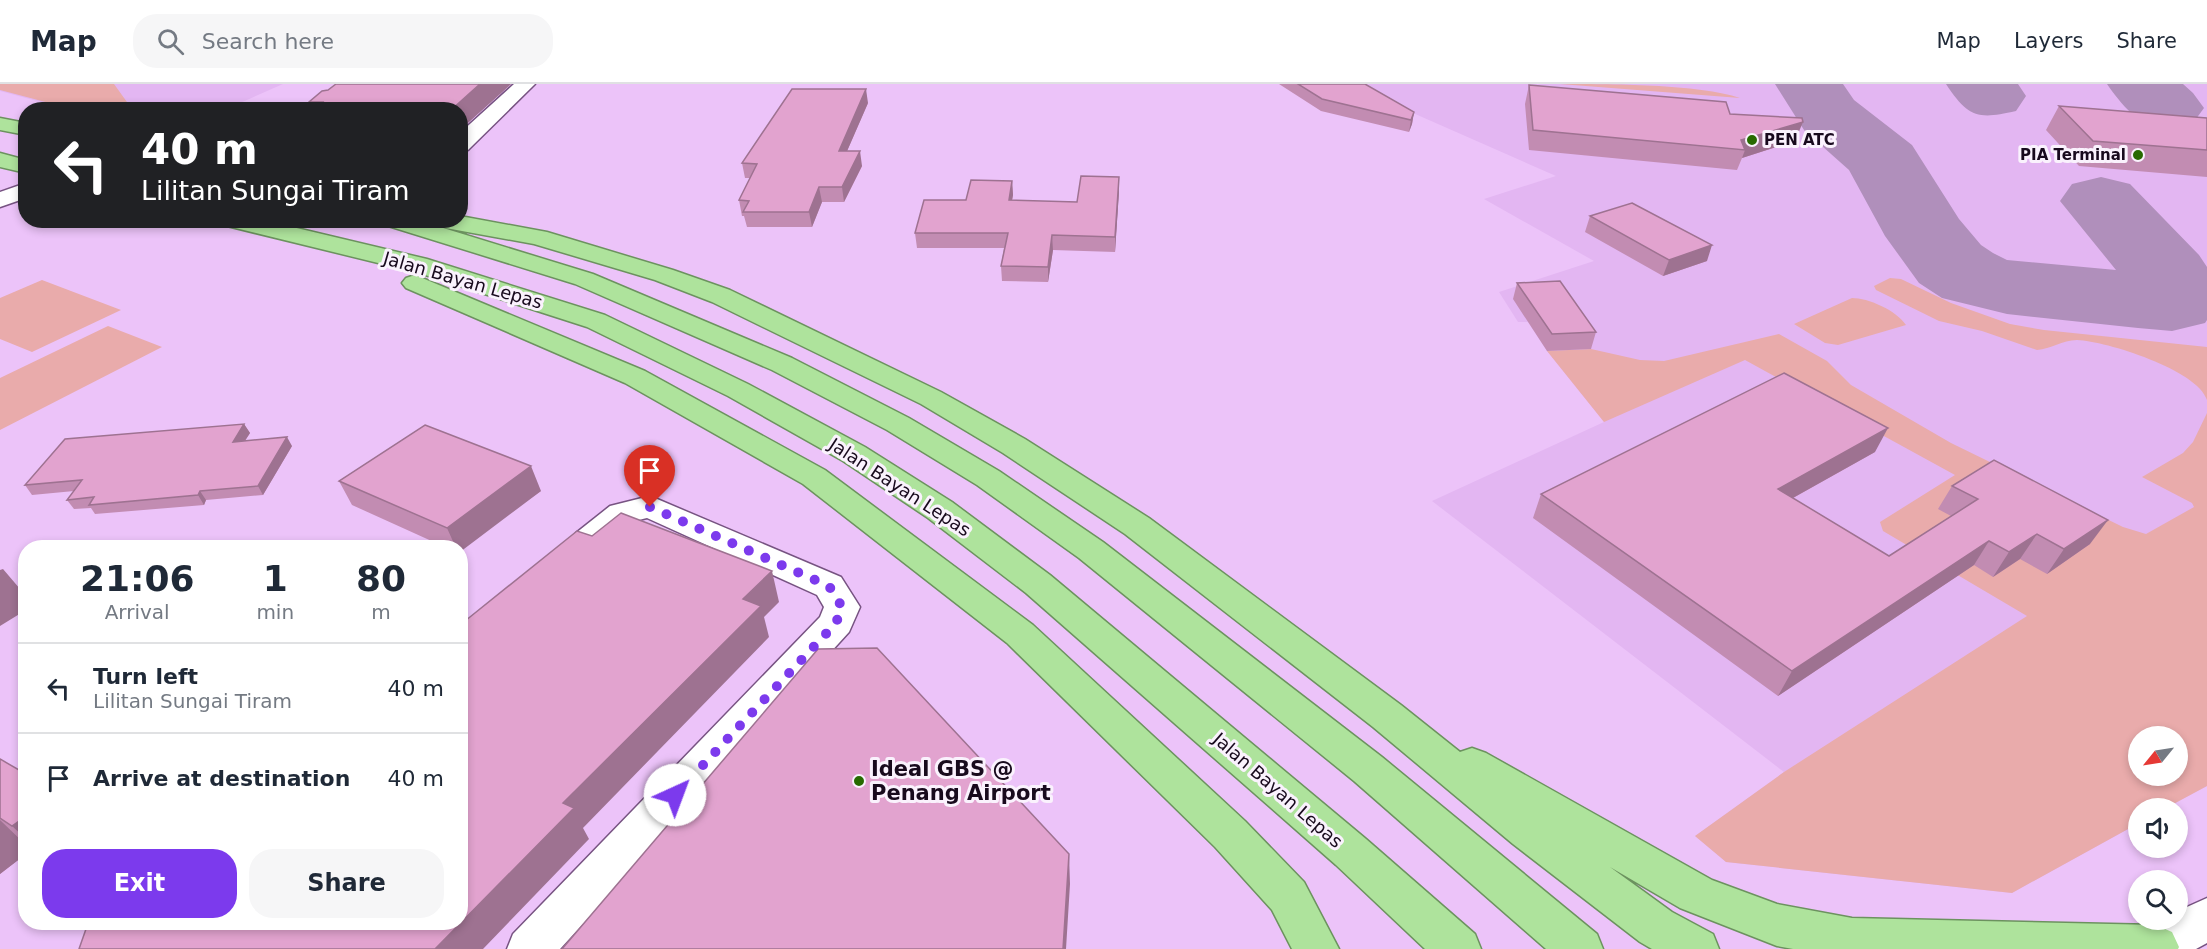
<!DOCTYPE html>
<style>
:root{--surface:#fff;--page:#f6f6f7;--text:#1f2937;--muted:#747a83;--line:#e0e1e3;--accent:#7c3aed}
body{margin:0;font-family:"DejaVu Sans",sans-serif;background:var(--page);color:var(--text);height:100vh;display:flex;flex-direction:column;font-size:22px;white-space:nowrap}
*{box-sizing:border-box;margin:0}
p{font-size:20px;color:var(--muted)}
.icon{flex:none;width:33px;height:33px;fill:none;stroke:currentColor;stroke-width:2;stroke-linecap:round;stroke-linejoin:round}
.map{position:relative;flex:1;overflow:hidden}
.side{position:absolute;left:18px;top:456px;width:450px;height:390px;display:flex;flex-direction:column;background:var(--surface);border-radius:24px;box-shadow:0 3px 9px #0003}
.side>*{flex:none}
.guide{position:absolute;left:18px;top:18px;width:450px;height:126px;border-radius:24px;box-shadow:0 3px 9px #0003;background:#202124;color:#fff;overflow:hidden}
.needle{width:39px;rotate:240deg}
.tools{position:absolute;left:2128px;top:642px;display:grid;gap:12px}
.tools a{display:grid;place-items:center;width:60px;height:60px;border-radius:50%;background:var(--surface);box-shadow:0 3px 9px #0003;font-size:30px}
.pin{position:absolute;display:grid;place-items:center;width:51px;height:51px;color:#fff;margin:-62px -26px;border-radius:50% 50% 50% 0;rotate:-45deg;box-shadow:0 0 6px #0007}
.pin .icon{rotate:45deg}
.me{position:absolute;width:66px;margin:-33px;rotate:43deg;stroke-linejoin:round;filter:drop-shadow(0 0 4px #0008)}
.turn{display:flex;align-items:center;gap:21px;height:126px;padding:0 24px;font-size:27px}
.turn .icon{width:78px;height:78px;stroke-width:2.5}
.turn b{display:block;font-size:42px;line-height:51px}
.eta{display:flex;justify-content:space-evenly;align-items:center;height:102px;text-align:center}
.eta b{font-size:36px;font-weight:800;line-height:42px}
.primary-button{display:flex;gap:12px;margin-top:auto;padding:12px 24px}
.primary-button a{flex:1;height:69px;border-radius:24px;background:var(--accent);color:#fff;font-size:24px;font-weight:800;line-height:69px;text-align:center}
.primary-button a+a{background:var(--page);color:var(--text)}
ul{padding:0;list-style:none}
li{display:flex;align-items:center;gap:18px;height:90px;padding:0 24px;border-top:2px solid var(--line)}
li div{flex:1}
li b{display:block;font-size:22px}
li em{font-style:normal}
header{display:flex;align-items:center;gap:36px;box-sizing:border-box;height:84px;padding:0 30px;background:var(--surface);border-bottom:2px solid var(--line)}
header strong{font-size:28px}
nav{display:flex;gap:33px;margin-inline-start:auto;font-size:21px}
.search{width:420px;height:54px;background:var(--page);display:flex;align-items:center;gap:15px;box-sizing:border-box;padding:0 21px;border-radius:24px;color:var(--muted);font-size:22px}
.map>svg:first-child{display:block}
.built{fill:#e3b6f2;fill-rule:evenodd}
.green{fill:#e9abab;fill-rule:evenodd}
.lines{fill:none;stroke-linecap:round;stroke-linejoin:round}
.taxiway{fill:#b08fbb;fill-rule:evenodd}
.minor-casing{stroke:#775382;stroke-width:3}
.tertiary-casing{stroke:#775382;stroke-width:3}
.trunk-casing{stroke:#6c925f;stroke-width:3}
.minor{fill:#fff;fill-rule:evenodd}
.tertiary{fill:#fff;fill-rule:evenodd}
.trunk{fill:#aee39c;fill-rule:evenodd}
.wall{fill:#c28cb2}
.shaded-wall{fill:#9e7291}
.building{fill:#e2a3cf;stroke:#9e7291;stroke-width:1.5}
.route{stroke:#7c3aed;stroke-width:10;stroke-dasharray:0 18}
.poi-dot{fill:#276a00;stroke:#faf2fd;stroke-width:2}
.labels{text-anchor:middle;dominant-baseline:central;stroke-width:6;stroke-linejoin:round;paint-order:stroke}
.far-poi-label{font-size:15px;font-weight:bold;fill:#180a1d;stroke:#faf2fd;text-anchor:start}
.street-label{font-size:18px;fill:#180a1d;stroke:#faf2fd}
.near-poi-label{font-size:21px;font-weight:bold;fill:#180a1d;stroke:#faf2fd;text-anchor:start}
</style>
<header>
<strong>Map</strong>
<div class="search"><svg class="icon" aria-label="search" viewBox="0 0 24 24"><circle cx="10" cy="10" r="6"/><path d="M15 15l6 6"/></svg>Search here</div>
<nav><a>Map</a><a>Layers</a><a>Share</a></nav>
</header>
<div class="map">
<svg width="2207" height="865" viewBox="0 0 2207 865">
<rect width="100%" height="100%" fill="#ecc3f9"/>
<path class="built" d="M0 0H283L224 26 67 25 0 7Z
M1347 0H2207V702L2166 724H2139V739L2012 809 1726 778 1695 752 1784 688 1432 417 1604 338 1547 267 1528 238H1518L1499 208 1594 177 1484 115 1556 92ZM2139 652H2178V692H2139Z"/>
<path class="green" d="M0 0H114L132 25H72L0 6Z
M1560 0C1607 0 1700 0 1740 14Z
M1890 194 1901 195 1951 219 2010 240 2044 246 2207 263V316C2198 286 2106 257 2077 256 2062 256 2051 265 2037 266L1982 247 1939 237 1876 206 1874 202Z
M42 196 121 226 32 268 0 255V214Z
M1852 214C1868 214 1896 226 1906 241L1838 261 1825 259 1794 240Z
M108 242 162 263 0 346V294Z
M1779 250 1827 277 1851 301 1951 359 2123 443 2146 450 2194 423 2192 419 2142 393 2183 369 2193 358 2207 329V702L2166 724H2139V739L2012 809 1726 778 1695 752 1784 688 2027 532 1883 447 1880 438 1955 391 1745 276 1604 338 1547 267 1591 265 1640 276 1664 277ZM2139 652H2178V692H2139Z"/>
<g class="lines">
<path class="taxiway" d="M1775 0H1843L1854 16 1912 61 1959 135 1981 161 1993 169 2007 176 2116 186 2060 117 2072 100 2101 93 2130 100 2199 171 2207 183V236L2205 239 2172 247 2138 244 2007 230 1942 214 1919 199 1885 152 1849 86 1804 46Z
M1946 0H2018L2026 12 2016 27C1977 36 1968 33 1946 0Z
M2107 0H2183L2193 9 2204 24 2193 39C2186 41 2178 44 2170 45 2143 48 2121 20 2107 0Z"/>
<defs>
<path id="minor" d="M514 0H535L468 66 460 67V49Z
M26 99V114L0 123V108Z
M650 412 841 493 860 523 849 548 560 865H507L513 850 820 533 824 523 817 511 647 434C643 435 637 436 633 438 610 450 606 473 576 465L571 457 576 449 610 422Z"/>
<path id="tertiary" d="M2207 814V859L2196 865H2130C2139 843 2154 836 2178 836V827Z"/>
<path id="trunk" d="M0 34 26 39V51L0 46Z
M0 69 26 76V89L0 83Z
M460 132 547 148 673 186 730 206 941 308 1025 355 1149 434 1401 621 1460 668 1472 664 1486 669 1712 796 1777 820 1852 834 2156 841 2172 848 2179 863 2178 865H1793L1777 862 1680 824 1610 783 1672 828 1713 850 1719 865H1652L1640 858 1513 760 1373 643 1125 450 1003 369 921 320 712 218 655 196 534 160 440 143 593 190 792 274 909 334 999 387 1103 458 1382 673 1597 850 1603 865H1546L1354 697 1079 474 977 401 887 346 772 286 575 200 385 141 382 136H419L432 140 430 136H460Z
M220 136H263L427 175 605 231 748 300 865 363 952 418 1050 491 1366 755 1475 850 1481 865H1425L1336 781 1026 509 928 434 843 377 728 312 587 243 419 189 223 141Z
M415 191 645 287 825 386 1033 541 1245 737 1304 798 1339 865H1292L1272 826 1215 763 1007 559 803 400 625 299 406 204 402 199 406 194Z"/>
</defs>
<use href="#minor" class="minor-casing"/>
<use href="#tertiary" class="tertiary-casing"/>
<use href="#trunk" class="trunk-casing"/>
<use href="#minor" class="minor"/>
<use href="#tertiary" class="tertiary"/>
<use href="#trunk" class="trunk"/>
</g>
<path class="wall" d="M336 0H511L460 46V26H312L309 18 328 6Z
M1279 0H1365L1414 28 1412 40 1409 48 1321 27Z
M1529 1 1730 30 1795 57 1742 74 1737 86 1529 66 1525 20Z
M868 19 847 67 862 82 844 118H822L812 143H747L744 132H742L739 116 750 94H745L742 79Z
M2059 22 2207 34V93L2079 82 2046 46Z
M1012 97 1013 111 1012 117 1077 118 1119 107 1115 168 1053 166 1048 198 1002 197 1001 182 1004 164H917L915 149Z
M1590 132 1707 177 1663 192 1585 148Z
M1517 199 1596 248 1591 265 1547 267 1513 215Z
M244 340 250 349 245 357 292 362 263 411 206 416 204 421 95 430 91 424 74 425 67 416 74 407 32 411 25 401Z
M1875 368 1793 414 1889 472 1951 432 1938 425 1952 402 2090 460 2047 490 2020 475 1993 493 1974 481 1778 612 1533 434 1541 410Z
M339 397 541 407 460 464H447L352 421Z
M0 675 26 690V770L0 790Z"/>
<path class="shaded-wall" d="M480 0H511L460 46V26H451Z
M866 5 868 19 841 81 839 67Z
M1414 28 1412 40 1409 48 1411 36Z
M1803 38 1795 57 1742 74 1745 66 1741 56Z
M860 67 862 82 844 118 842 103Z
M1119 93V107L1115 168V153Z
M1012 97 1013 111 1009 131V116Z
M819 103 822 118 812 143 809 128Z
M1052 151 1053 166 1048 198V183Z
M1712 161 1707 177 1663 192 1669 176Z
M244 340 250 349 238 367 233 358Z
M1888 344 1875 368 1766 429 1778 405Z
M287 353 292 362 263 411 258 402Z
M531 382 541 407 460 468V464H456L447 444Z
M200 407 206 416 204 421 198 411Z
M2108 436 2090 460 2047 490 2064 465Z
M2037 450 2020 475 1993 493 2009 468Z
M1989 457 1974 481 1778 612 1792 587Z
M3 485 26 512V526L0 542V486Z
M772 487 779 518 764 533 769 553 583 744 589 755 483 865H435L743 515Z
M26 732V755L12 742Z
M0 736 26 761V770L0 790Z
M1069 770 1070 800 1066 865H1063Z"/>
<path class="building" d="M336 0H480L451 26H318L323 18H309L322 7 328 6Z
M1298 0H1365L1414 28 1411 36 1322 15Z
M1529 1 1726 18 1730 30 1802 34 1803 38 1741 56 1745 66 1533 46Z
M792 5H866L839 67H860L842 103H819L809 128H743L749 117 739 116 757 80 742 79Z
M2059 22 2207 34V66L2093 57Z
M1081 92 1119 93 1115 153 1052 151 1048 183 1001 182 1008 149H915L924 116H966L971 96 1012 97 1009 116 1077 118Z
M1632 119 1712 161 1669 176 1590 132Z
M1560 197 1596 248 1552 250 1517 199Z
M1784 289 1888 344 1778 405 1889 472 1978 415 1952 402 1994 376 2108 436 2064 465 2037 450 2009 468 1989 457 1792 587 1541 410Z
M244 340 233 358 287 353 258 402 200 407 198 411 89 421 94 413 67 416 82 396 25 401 65 355Z
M425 341 531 382 447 444 339 397Z
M621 429 772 487 743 515 761 522 563 719 574 724 435 865H79L86 845 93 838H460V541L577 447 592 452Z
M877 564 1069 770 1063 865H562L818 565Z
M0 675 26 690V732L12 742 0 734Z"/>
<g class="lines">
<path class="route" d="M650 423 829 502 842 523 836 539 675 711"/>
</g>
<g class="poi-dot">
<circle cx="1752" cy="56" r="6"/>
<circle cx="2138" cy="71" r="6"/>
<circle cx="859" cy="697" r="6"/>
</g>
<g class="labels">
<g class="far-poi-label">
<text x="1764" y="56">PEN ATC</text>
<text x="2126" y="71" text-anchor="end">PIA Terminal</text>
</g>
<g class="street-label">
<text transform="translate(463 196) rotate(16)">Jalan Bayan Lepas</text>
<text transform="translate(900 403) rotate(33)">Jalan Bayan Lepas</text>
<text transform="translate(1278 706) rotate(41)">Jalan Bayan Lepas</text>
</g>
<g class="near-poi-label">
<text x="871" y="685">Ideal GBS @<tspan x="871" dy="24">Penang Airport</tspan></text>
</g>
</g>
</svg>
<div class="tools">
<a><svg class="needle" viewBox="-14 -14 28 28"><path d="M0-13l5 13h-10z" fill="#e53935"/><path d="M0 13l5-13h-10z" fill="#747a83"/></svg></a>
<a><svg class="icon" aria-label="sound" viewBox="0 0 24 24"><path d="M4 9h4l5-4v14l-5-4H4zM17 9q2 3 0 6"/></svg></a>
<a><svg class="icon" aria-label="search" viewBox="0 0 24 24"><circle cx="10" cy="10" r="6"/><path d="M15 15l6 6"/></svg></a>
</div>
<div class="pin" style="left:650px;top:423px;background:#d93025"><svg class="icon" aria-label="arrive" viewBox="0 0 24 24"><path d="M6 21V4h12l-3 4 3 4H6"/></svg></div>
<svg class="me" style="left:675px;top:711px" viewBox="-20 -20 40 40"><circle r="19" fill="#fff"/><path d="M0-13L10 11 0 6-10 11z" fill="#7c3aed"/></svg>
<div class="guide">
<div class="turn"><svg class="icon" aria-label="left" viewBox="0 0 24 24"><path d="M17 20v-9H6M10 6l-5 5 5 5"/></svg><div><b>40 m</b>Lilitan Sungai Tiram</div></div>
</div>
<section class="side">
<div class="eta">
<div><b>21:06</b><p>Arrival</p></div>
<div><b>1</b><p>min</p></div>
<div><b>80</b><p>m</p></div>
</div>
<ul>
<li><svg class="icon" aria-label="left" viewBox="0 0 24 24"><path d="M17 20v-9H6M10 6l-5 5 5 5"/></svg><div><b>Turn left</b><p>Lilitan Sungai Tiram</p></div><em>40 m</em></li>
<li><svg class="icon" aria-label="arrive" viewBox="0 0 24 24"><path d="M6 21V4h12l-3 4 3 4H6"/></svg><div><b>Arrive at destination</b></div><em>40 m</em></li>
</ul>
<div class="primary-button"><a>Exit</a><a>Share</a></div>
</section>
</div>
